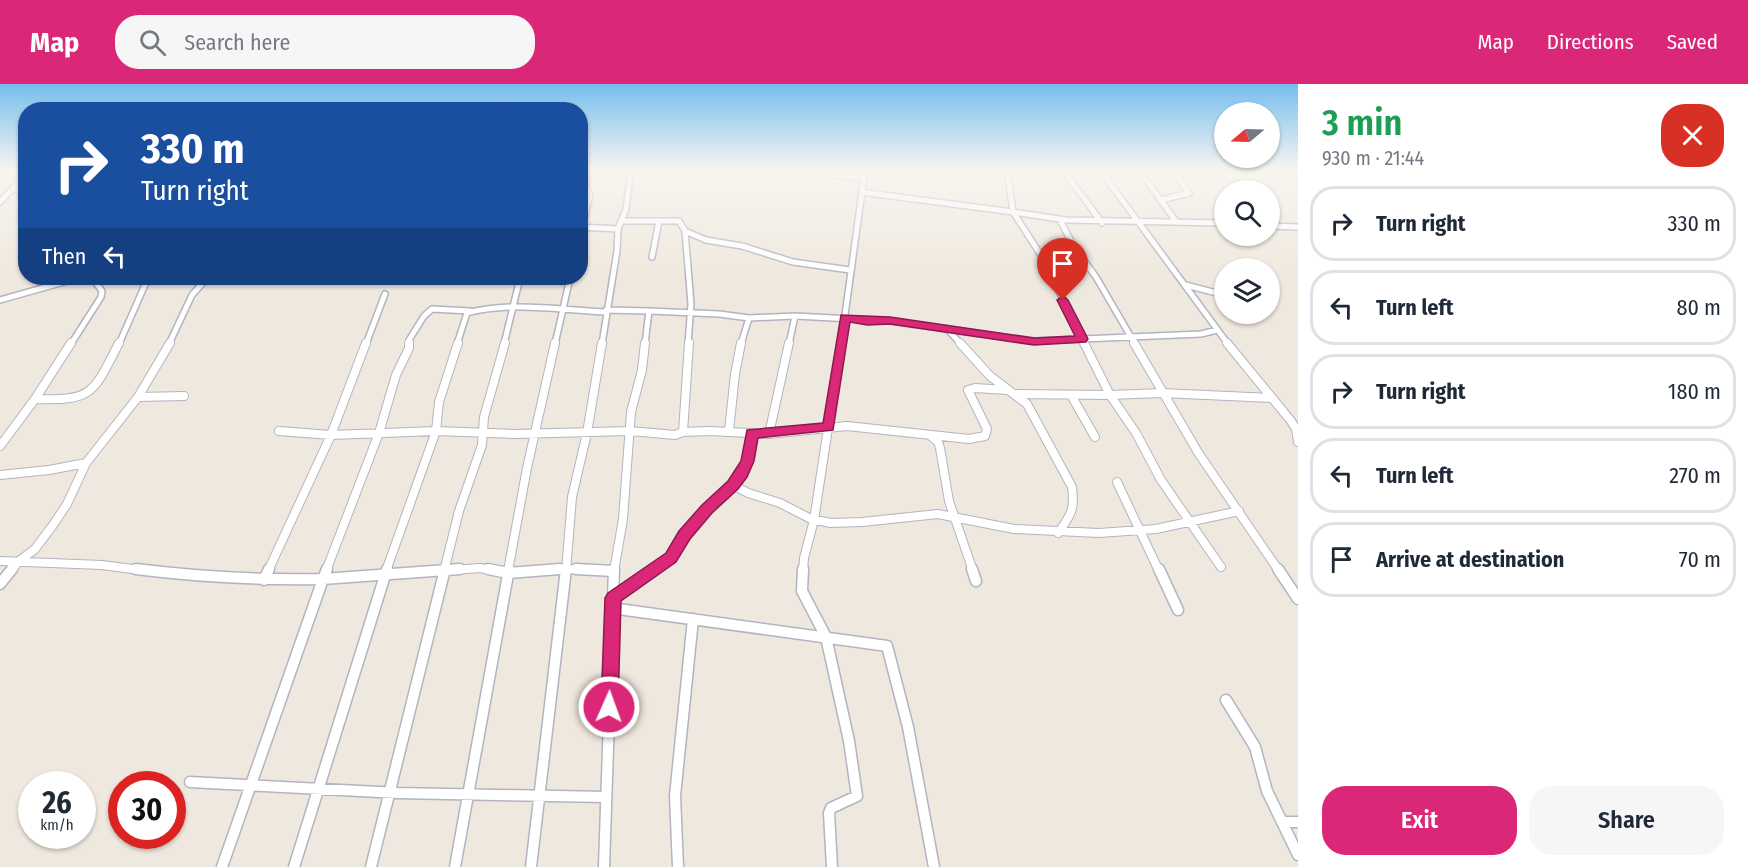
<!DOCTYPE html>
<meta charset="utf-8">
<style>
:root{--surface:#fff;--page:#f6f6f7;--text:#1f2937;--muted:#747a83;--line:#e0e1e3;--accent:#db2777}
body{margin:0;font-family:"Fira Sans Condensed",sans-serif;background:var(--page);color:var(--text);height:100vh;display:flex;flex-direction:column;font-size:22px;white-space:nowrap}
*{box-sizing:border-box;margin:0}
p{font-size:20px;color:var(--muted)}
.icon{flex:none;width:33px;height:33px;fill:none;stroke:currentColor;stroke-width:2;stroke-linecap:round;stroke-linejoin:round}
.map{position:relative;flex:1;overflow:hidden}
.panel{display:flex;flex-direction:column;background:var(--surface);width:450px}
.panel>*{flex:none}
.banner{position:absolute;left:18px;top:18px;width:570px;height:183px;border-radius:24px;box-shadow:0 2px 4px #0004;background:#1a4fa0;color:#fff;overflow:hidden}
.needle{width:39px;rotate:251deg}
.controls{position:absolute;left:1214px;top:18px;display:grid;gap:12px}
.controls a{display:grid;place-items:center;width:66px;height:66px;border-radius:50%;background:var(--surface);box-shadow:0 2px 4px #0004;font-size:30px}
.speed{position:absolute;left:18px;top:687px;display:flex;gap:12px;font-size:30px;font-weight:700;text-align:center}
.speed>*{display:grid;place-content:center;width:78px;height:78px;border-radius:50%;background:var(--surface);box-shadow:0 2px 4px #0004;line-height:1}
.speed small{font-size:15px;font-weight:400}
.speed .limit{border:9px solid #d22;background:#fff;color:#111}
.pin{position:absolute;display:grid;place-items:center;width:51px;height:51px;color:#fff;margin:-62px -26px;border-radius:50% 50% 50% 0;rotate:-45deg;box-shadow:0 0 6px #0007}
.pin .icon{rotate:45deg}
.me{position:absolute;width:66px;margin:-33px;rotate:2deg;stroke-linejoin:round;filter:drop-shadow(0 0 4px #0008)}
.turn{display:flex;align-items:center;gap:21px;height:126px;padding:0 24px;font-size:27px}
.turn .icon{width:78px;height:78px;stroke-width:2.5}
.turn b{display:block;font-size:42px;line-height:51px}
.then{display:flex;align-items:center;height:57px;padding:0 24px;background:#0003;gap:12px;font-size:22px}
.round{display:grid;place-items:center;flex:none;width:63px;height:63px;border-radius:24px;background:var(--page)}
.headline{display:flex;align-items:center;justify-content:space-between;height:102px;padding:0 24px}
h1{font-size:36px;font-weight:600;line-height:45px;color:#1e9e55}
.cta{display:flex;gap:12px;margin-top:auto;padding:12px 24px}
.cta a{flex:1;height:69px;border-radius:24px;background:var(--accent);color:#fff;font-size:24px;font-weight:600;line-height:69px;text-align:center}
.cta a+a{background:var(--page);color:var(--text)}
ul{padding:0;list-style:none}
li{display:flex;align-items:center;gap:18px;height:75px;margin:0 12px 9px;padding:0 12px;border:3px solid var(--line);border-radius:24px}
li div{flex:1}
li b{display:block;font-size:22px}
li em{font-style:normal}
header{display:flex;align-items:center;gap:36px;box-sizing:border-box;height:84px;padding:0 30px;background:var(--accent);color:#fff}
header strong{font-size:28px}
nav{display:flex;gap:33px;margin-inline-start:auto;font-size:21px}
.search{width:420px;height:54px;background:var(--page);display:flex;align-items:center;gap:15px;box-sizing:border-box;padding:0 21px;border-radius:24px;color:var(--muted);font-size:22px}
main{display:flex;flex:1;min-height:0}
.map>svg:first-child{display:block}
.lines{fill:none;stroke-linecap:round;stroke-linejoin:round}
.street-far2-casing{stroke:#b2b4c1;stroke-width:8}
.street-far1-casing{stroke:#b2b4c1;stroke-width:10}
.street-casing{stroke:#b2b4c1;stroke-width:13}
.street-far2{stroke:#fff;stroke-width:5}
.street-far1{stroke:#fff;stroke-width:8}
.street{stroke:#fff;stroke-width:10}
.route{fill:#db2777;stroke:#8e194d;stroke-width:1.5}
</style>
<header>
<strong>Map</strong>
<div class="search"><svg class="icon" aria-label="search" viewBox="0 0 24 24"><circle cx="10" cy="10" r="6"/><path d="M15 15l6 6"/></svg>Search here</div>
<nav><a>Map</a><a>Directions</a><a>Saved</a></nav>
</header>
<main>
<div class="map">
<svg width="1298" height="783" viewBox="0 0 1298 783">
<rect width="100%" height="100%" fill="#efe8de"/>
<g class="lines">
<defs>
<path id="street-far2" d="M781 86 863 94
M1063 86 1102 139
M1100 86 1228 260
M1139 86 1175 136
M12 105H26
M861 108 1013 128 1007 86
M1161 116 1189 109 1173 86
M0 118 26 90
M622 137H679L685 147 691 220 688 260
M1061 138 1074 163 1096 193 1135 260
M1269 142 1298 143
M580 143 618 145
M685 147 706 156 742 162 793 178 850 186
M580 152 590 111 584 96
M652 173 659 137
M1186 201 1224 211
M1269 214H1274
M0 216 78 194
M606 226 649 227
M948 246 961 260
M71 260 101 213 102 207 96 199 97 194
M119 260 148 194
M169 260 192 211 207 194
M366 260 385 210
M409 260V256L424 232 432 225 470 227
M457 260 467 229C511 217 561 226 606 228
M504 260 520 194
M555 260 570 194
M602 260 617 167 618 145 626 125 631 86
M645 260 649 227 719 230 749 234 795 232 890 237 1034 257 1082 255 1044 176 1013 128 1066 136 1224 139
M741 260 749 234
M789 260 795 232
M841 260 865 86
M1085 260 1082 255 1201 250 1217 246"/>
<path id="street-far1" d="M960 259 990 292 1027 320 1072 403C1075 426 1071 431 1058 449
M1134 259 1199 370 1279 487
M1227 259 1291 337 1296 345 1298 358
M1016 310 1110 311 1084 259
M1071 311 1095 353
M1110 311 1136 349 1161 396 1221 483
M1110 311 1162 309 1272 314
M138 313 184 312
M35 315C94 317 93 309 119 259
M279 347 331 351 436 347 515 350 630 347 675 351 683 348 710 347 769 350 847 342 969 355 985 352 987 345 968 306 975 304 1007 306
M729 347 735 290 741 259
M683 348 689 259
M769 350 789 259
M932 353 938 358 940 364 949 417 973 487
M0 362 35 315 71 259
M0 391 49 386 86 379
M1117 398 1159 487
M733 401 748 409 780 419 811 435 831 439 862 438 938 430 1014 445 1099 449 1156 445 1239 427
M0 477 102 481 148 487
M11 487 19 477 35 465 53 441 67 420 86 379 138 313 170 259
M268 487 331 351 366 259
M326 487 379 349 396 291 409 264V259
M386 487 436 347 439 318 458 259
M439 487 480 484 496 487
M444 487 459 427 482 361 484 333 505 259
M508 487 527 384 555 259
M538 487 566 485 612 487
M566 487 572 413 587 349 602 259
M614 487 623 435 631 328 642 286 645 259
M651 487 671 473 685 451 742 389 747 377 752 349
M803 487 804 474 814 436 841 259"/>
<path id="street" d="M136 485C199 493 260 496 323 495L222 783
M327 485 323 495 460 485
M488 485 508 489 560 485
M576 485 614 487
M803 485 802 507 826 553 849 657 857 712 831 724 829 729 832 783
M972 485 976 497
M1159 485 1178 526
M1278 485 1298 515
M264 496 269 485
M0 500 12 485
M613 514 653 485
M611 524 887 562 908 643 934 783
M1226 616 1255 663 1267 707 1298 771
M190 698 398 709 605 713
M1283 738H1298
M294 783 387 485
M371 783 445 485
M455 783 509 485
M531 783 566 485
M604 783 614 485
M678 783 675 712 693 535"/>
</defs>
<use href="#street-far2" class="street-far2-casing"/>
<use href="#street-far1" class="street-far1-casing"/>
<use href="#street" class="street-casing"/>
<use href="#street-far2" class="street-far2"/>
<use href="#street-far1" class="street-far1"/>
<use href="#street" class="street"/>
</g>
<linearGradient id="sky" x2="0" y2="1"><stop stop-color="#76beee"/><stop offset="0.44" stop-color="#f8f5f0"/><stop offset="1" stop-color="#f8f5f0" stop-opacity="0"/></linearGradient>
<rect width="1298" height="196" fill="url(#sky)"/>
<path class="route" d="M1063 212 1068 216 1088 255 1086 258 1034 261 890 240 867 241 850 238 833 346 758 354 754 377 747 393 738 405 712 429 690 455 676 478 621 517 618 623 615 629 609 631 603 629 601 623 605 514 608 509 666 469 679 447 702 421 728 397 741 377 747 346 823 339 841 231 890 233 1034 254 1075 252 1057 216Z"/>
</svg>
<div class="controls">
<a><svg class="needle" viewBox="-14 -14 28 28"><path d="M0-13l5 13h-10z" fill="#e53935"/><path d="M0 13l5-13h-10z" fill="#747a83"/></svg></a>
<a><svg class="icon" aria-label="search" viewBox="0 0 24 24"><circle cx="10" cy="10" r="6"/><path d="M15 15l6 6"/></svg></a>
<a><svg class="icon" aria-label="layers" viewBox="0 0 24 24"><path d="M12 4l9 5-9 5-9-5zM3 14l9 5 9-5"/></svg></a>
</div>
<div class="speed"><div>26<small>km/h</small></div><div class="limit">30</div></div>
<div class="pin" style="left:1063px;top:216px;background:#d93025"><svg class="icon" aria-label="arrive" viewBox="0 0 24 24"><path d="M6 21V4h12l-3 4 3 4H6"/></svg></div>
<svg class="me" style="left:609px;top:623px" viewBox="-20 -20 40 40"><circle r="17" fill="#db2777" stroke="#fff" stroke-width="3"/><path d="M0-11L8 9 0 5-8 9z" fill="#fff"/></svg>
<div class="banner">
<div class="turn"><svg class="icon" aria-label="right" viewBox="0 0 24 24"><path d="M7 20v-9h11M14 6l5 5-5 5"/></svg><div><b>330 m</b>Turn right</div></div>
<div class="then">Then<svg class="icon" aria-label="left" viewBox="0 0 24 24"><path d="M17 20v-9H6M10 6l-5 5 5 5"/></svg></div>
</div>
</div>
<section class="panel">
<div class="headline"><div><h1>3 min</h1><p>930 m · 21:44</p></div><a class="round" style="background:#d93025;color:#fff"><svg class="icon" aria-label="close" viewBox="0 0 24 24"><path d="M6 6l12 12M18 6L6 18"/></svg></a></div>
<ul>
<li><svg class="icon" aria-label="right" viewBox="0 0 24 24"><path d="M7 20v-9h11M14 6l5 5-5 5"/></svg><div><b>Turn right</b></div><em>330 m</em></li>
<li><svg class="icon" aria-label="left" viewBox="0 0 24 24"><path d="M17 20v-9H6M10 6l-5 5 5 5"/></svg><div><b>Turn left</b></div><em>80 m</em></li>
<li><svg class="icon" aria-label="right" viewBox="0 0 24 24"><path d="M7 20v-9h11M14 6l5 5-5 5"/></svg><div><b>Turn right</b></div><em>180 m</em></li>
<li><svg class="icon" aria-label="left" viewBox="0 0 24 24"><path d="M17 20v-9H6M10 6l-5 5 5 5"/></svg><div><b>Turn left</b></div><em>270 m</em></li>
<li><svg class="icon" aria-label="arrive" viewBox="0 0 24 24"><path d="M6 21V4h12l-3 4 3 4H6"/></svg><div><b>Arrive at destination</b></div><em>70 m</em></li>
</ul>
<div class="cta"><a>Exit</a><a>Share</a></div>
</section>
</main>
